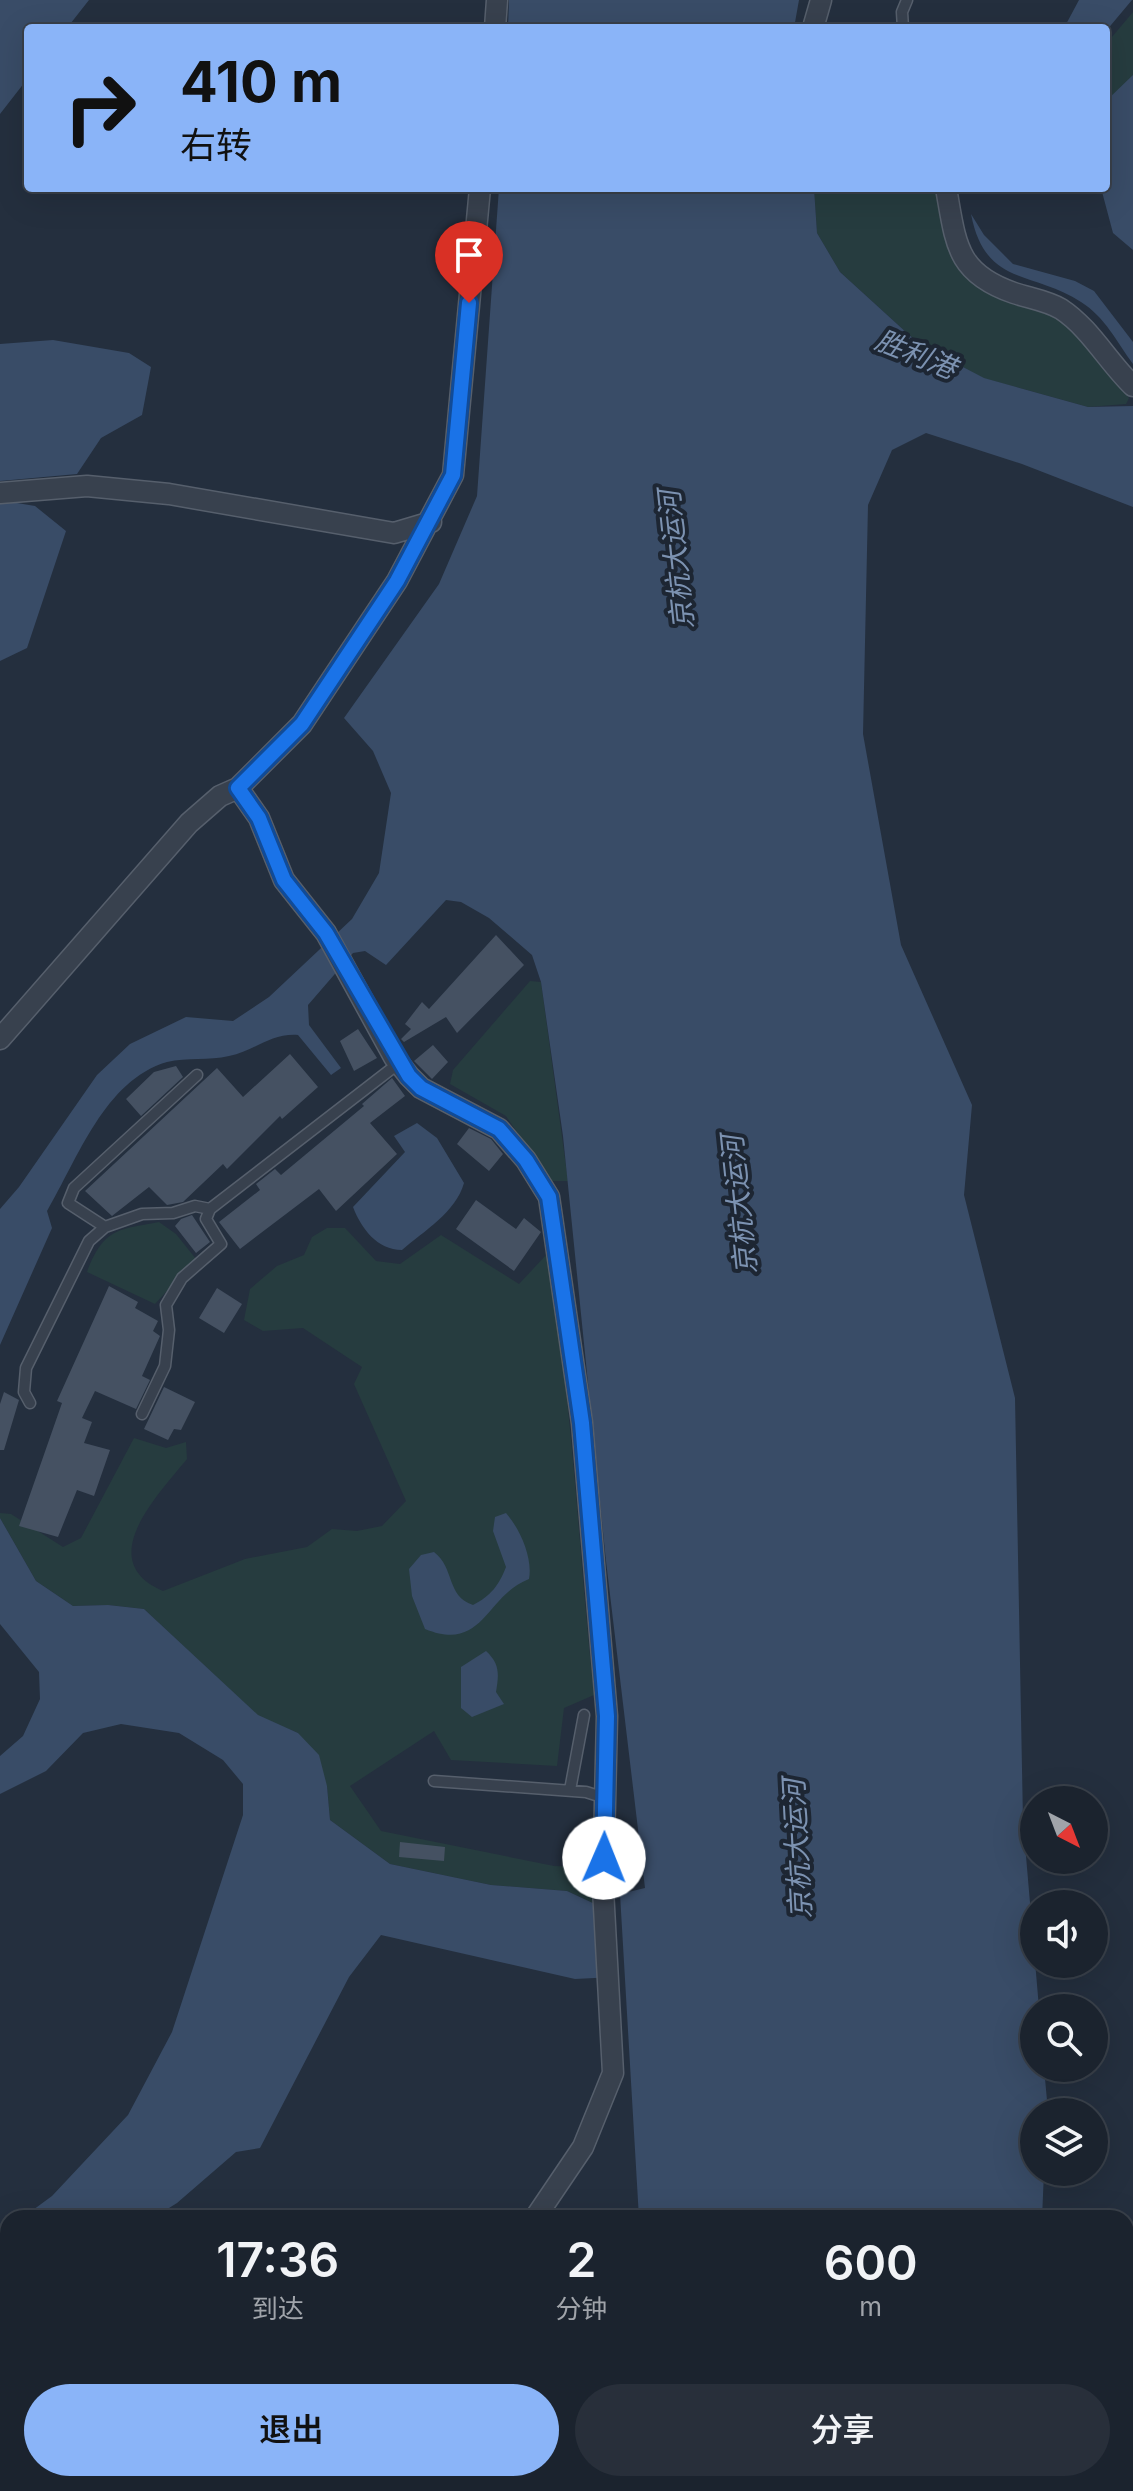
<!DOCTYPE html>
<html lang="zh">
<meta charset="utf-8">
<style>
:root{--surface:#1b232e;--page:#282f3a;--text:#f1f3f6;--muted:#a0a4aa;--line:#39404a;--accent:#8ab4f8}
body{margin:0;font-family:Inter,"Noto Sans SC",sans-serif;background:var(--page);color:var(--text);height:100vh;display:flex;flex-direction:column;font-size:30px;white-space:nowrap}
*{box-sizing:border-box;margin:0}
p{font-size:26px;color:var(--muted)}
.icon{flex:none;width:44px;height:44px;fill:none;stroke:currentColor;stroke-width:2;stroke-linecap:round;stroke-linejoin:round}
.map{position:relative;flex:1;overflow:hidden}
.drawer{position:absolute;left:0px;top:2210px;width:1134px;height:282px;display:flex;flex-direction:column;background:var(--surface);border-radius:24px 24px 0 0;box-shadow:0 8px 32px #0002,0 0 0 2px var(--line)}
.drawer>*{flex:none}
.guide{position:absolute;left:24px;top:24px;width:1086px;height:168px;border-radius:8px;box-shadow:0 8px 32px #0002,0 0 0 2px var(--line);background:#8ab4f8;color:#111;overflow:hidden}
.needle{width:52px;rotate:138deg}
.controls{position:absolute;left:1020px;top:1786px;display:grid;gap:16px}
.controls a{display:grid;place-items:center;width:88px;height:88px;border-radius:50%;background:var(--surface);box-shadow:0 8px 32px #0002,0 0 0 2px var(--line);font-size:40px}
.pin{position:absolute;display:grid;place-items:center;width:68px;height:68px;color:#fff;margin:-82px -34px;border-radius:50% 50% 50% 0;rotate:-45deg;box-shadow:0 0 8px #0007}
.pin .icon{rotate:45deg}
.me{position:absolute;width:88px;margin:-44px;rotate:1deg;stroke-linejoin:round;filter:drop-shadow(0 0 6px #0008)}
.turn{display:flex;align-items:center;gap:28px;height:168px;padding:0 24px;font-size:36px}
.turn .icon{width:104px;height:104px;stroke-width:2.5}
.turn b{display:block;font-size:56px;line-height:68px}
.eta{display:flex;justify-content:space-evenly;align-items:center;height:136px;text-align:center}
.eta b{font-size:48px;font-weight:600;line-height:56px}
.action{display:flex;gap:16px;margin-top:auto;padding:16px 24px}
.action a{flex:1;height:92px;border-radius:48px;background:var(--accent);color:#111;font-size:32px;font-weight:600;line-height:92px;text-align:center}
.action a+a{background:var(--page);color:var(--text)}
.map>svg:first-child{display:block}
.green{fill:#263c3f}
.water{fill:#394c67}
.building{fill:#455162}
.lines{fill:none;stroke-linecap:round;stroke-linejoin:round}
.service-casing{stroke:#565f6c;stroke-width:13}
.minor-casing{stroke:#565f6c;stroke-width:23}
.service{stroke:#38414e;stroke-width:10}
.minor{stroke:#38414e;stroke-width:20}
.route-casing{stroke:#114b97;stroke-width:20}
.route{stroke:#1a73e8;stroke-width:14}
.labels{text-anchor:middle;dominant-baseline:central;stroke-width:8;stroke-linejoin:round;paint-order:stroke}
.water-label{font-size:28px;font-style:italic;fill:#7c92b1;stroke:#1d2633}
</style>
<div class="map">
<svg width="1133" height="2491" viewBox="0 0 1133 2491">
<rect width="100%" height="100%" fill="#242f3e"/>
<path class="green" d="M1133 12V91L1106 106V44Z
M814 188H935C951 267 948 275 1024 306 1035 311 1048 314 1059 319 1084 332 1111 376 1129 398L1126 404 1088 407 983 378 919 344 840 272 817 233Z
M530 981 541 982 568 1181H550L506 1116 450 1084 453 1070Z
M159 1222 176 1234 196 1259 155 1304 87 1272C104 1228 117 1230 159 1222Z
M327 1228H345L376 1261 400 1264 441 1235 519 1284 547 1254C573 1400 578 1548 594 1695L564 1708 557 1766 451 1760 434 1731 350 1786 381 1831 554 1866 591 1867 610 1911 567 1891 491 1885 390 1864 330 1820 327 1786 298 1733 258 1716 144 1609 108 1605 73 1606 36 1581 0 1518V1513L11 1514 63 1547 81 1538 134 1438 166 1448 186 1442 187 1459C157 1496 93 1561 163 1591L245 1559 307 1547 332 1529 357 1531 382 1526 406 1501 354 1384 362 1367 303 1328 263 1331 244 1320 250 1289 277 1266 304 1255 312 1237Z"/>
<path class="water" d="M0 0H89L67 28H28V78L0 114Z
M509 0H799L794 28H508Z
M1079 0H1132L1106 31 1064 28Z
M1133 75V250L1113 233 1101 188H1106V101Z
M499 188H814L817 233 840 272 919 344 984 378 1088 407 1133 406V507L1022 464 926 433 892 450 868 505 863 734 901 945 972 1105 964 1195 1015 1398 1023 1821 1039 2008H1034V2068H1044L1048 2111 1034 2112V2172H1044L1042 2218H639L620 1894 645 1888 606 1561 563 1136 541 982 532 955 489 918 461 902 446 900 386 965 365 951 353 953 308 1005 309 1025 341 1068 331 1075 298 1035C271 1033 254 1051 229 1056 209 1061 187 1057 167 1062 105 1080 78 1158 47 1211L52 1228 0 1345V1209L19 1187 97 1075 130 1044 186 1017 233 1021 269 997 352 919 379 873 391 793 373 751 344 718 439 584 477 496Z
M971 214 984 235 1013 264 1075 281 1094 291 1133 342V364C1117 342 1105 317 1081 302 1032 270 985 287 971 214Z
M53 340 129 353 151 367 142 415 101 438 77 474 0 481V344Z
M11 502 35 506 66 531 27 648 0 661V503Z
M417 1123 437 1138 464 1183C456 1212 424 1231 402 1250 377 1250 361 1228 353 1207L405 1152 394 1136Z
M506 1513C520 1529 533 1558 529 1579 485 1596 484 1653 425 1629L412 1596 409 1569 421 1555 434 1552C455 1568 446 1596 473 1605 491 1596 499 1585 506 1567L493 1531 495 1517Z
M0 1518 36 1581 73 1606 108 1605 144 1609 258 1715 298 1733 319 1755 327 1786 330 1820 390 1864 491 1885 567 1891 610 1911 614 1977 575 1979 381 1935 349 1977 260 2148 236 2152 177 2203 153 2218H22L52 2196 128 2115 172 2032 243 1815V1784L223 1760 179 1733 121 1724 83 1733 46 1771 0 1794V1756L23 1736 40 1699 39 1672 0 1624Z
M486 1651C500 1664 499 1674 496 1692L504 1704 472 1717 461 1708V1667Z
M8 2228V2282L0 2286V2234Z
M632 2484H1025L1024 2491H632Z"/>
<path class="building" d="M496 935 524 965 457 1033 446 1017 404 1042 401 1039 411 1029 405 1024 422 1002 429 1009Z
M358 1029 377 1058 354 1071 340 1041Z
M433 1045 448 1062 432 1079 414 1061Z
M290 1054 318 1087 282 1119 280 1116 227 1169 223 1164 183 1202 167 1205 149 1187 112 1216 85 1191 217 1068 243 1097Z
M176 1066 183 1077 141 1116 126 1099 154 1072Z
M392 1078 405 1096 370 1123 397 1154 336 1211 319 1189 240 1249 219 1222 260 1190 256 1184 275 1169 281 1175 364 1106 362 1104Z
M469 1128 491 1139 503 1154 489 1171 457 1144Z
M476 1200 516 1229 524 1218 541 1232 514 1271 456 1229Z
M192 1215 210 1242 196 1253 175 1226 181 1219Z
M109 1286 138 1302 135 1308 158 1321 153 1331 160 1336 142 1376 150 1380 136 1409 95 1391 82 1418 92 1422 84 1443 110 1450 94 1496 77 1490 58 1537 19 1526 62 1403 57 1401Z
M217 1288 242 1304 224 1333 199 1318Z
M164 1387 195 1402 181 1430 174 1429 168 1440 144 1429Z
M4 1392 19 1400 4 1450H0V1404Z
M400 1842 445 1847 444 1861 399 1857Z"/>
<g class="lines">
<defs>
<path id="service" d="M903 28 902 12 907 0
M105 1227 68 1203 74 1188 197 1075
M30 1403 24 1392 26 1368 89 1241 105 1227 142 1214 173 1213 195 1206 210 1209
M142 1414 165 1366 169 1330 166 1305 182 1278 221 1244 206 1219 210 1209 399 1063
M434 1781 586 1792 605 1798
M570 1790 584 1715"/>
<path id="minor" d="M495 28 497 0
M813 28 821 0
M946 188C956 244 956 273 1014 293 1029 298 1048 301 1061 309 1090 328 1108 362 1133 386
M0 493 87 486 169 494 394 533 431 522
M238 788 259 818 284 880 326 933 394 1057 409 1076 421 1088 499 1129 526 1160 549 1197 582 1423 607 1716 603 1889 613 2073 583 2147 535 2218
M0 1039 189 823 220 796 238 788 302 724 397 581 453 475 480 188
M427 2491 431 2484"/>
</defs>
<use href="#service" class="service-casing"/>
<use href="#minor" class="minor-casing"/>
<use href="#service" class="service"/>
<use href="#minor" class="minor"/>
</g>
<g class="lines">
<defs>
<path id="route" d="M469 303 453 475 397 581 302 724 238 788 259 818 284 880 326 933 409 1076 421 1088 499 1129 526 1160 549 1197 582 1423 607 1716 604 1858"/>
</defs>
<use href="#route" class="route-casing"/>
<use href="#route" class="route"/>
</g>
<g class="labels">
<g class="water-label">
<text transform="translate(916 354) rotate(22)">胜利港</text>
<text transform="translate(676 560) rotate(-96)">京杭大运河</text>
<text transform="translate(739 1205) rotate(-96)">京杭大运河</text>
<text transform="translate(797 1849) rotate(-93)">京杭大运河</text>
</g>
</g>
</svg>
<div class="controls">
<a><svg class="needle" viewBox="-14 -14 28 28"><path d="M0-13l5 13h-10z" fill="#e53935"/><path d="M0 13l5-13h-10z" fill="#a0a4aa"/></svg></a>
<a><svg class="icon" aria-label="sound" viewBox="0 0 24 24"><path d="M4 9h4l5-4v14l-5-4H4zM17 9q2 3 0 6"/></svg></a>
<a><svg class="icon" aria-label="search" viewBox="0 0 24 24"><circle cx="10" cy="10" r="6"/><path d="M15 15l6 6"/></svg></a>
<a><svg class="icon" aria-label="layers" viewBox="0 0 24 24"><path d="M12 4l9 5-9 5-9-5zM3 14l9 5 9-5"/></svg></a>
</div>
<div class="pin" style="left:469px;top:303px;background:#d93025"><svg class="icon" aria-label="arrive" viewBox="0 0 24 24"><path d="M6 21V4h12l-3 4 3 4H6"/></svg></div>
<svg class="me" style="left:604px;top:1858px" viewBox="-20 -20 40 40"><circle r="19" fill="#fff"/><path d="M0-13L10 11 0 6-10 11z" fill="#1a73e8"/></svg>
<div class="guide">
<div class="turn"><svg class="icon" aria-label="right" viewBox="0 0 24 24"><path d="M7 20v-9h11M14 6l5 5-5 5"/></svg><div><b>410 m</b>右转</div></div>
</div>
<section class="drawer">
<div class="eta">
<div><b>17:36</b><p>到达</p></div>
<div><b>2</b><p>分钟</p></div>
<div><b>600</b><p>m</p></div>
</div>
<div class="action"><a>退出</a><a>分享</a></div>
</section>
</div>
